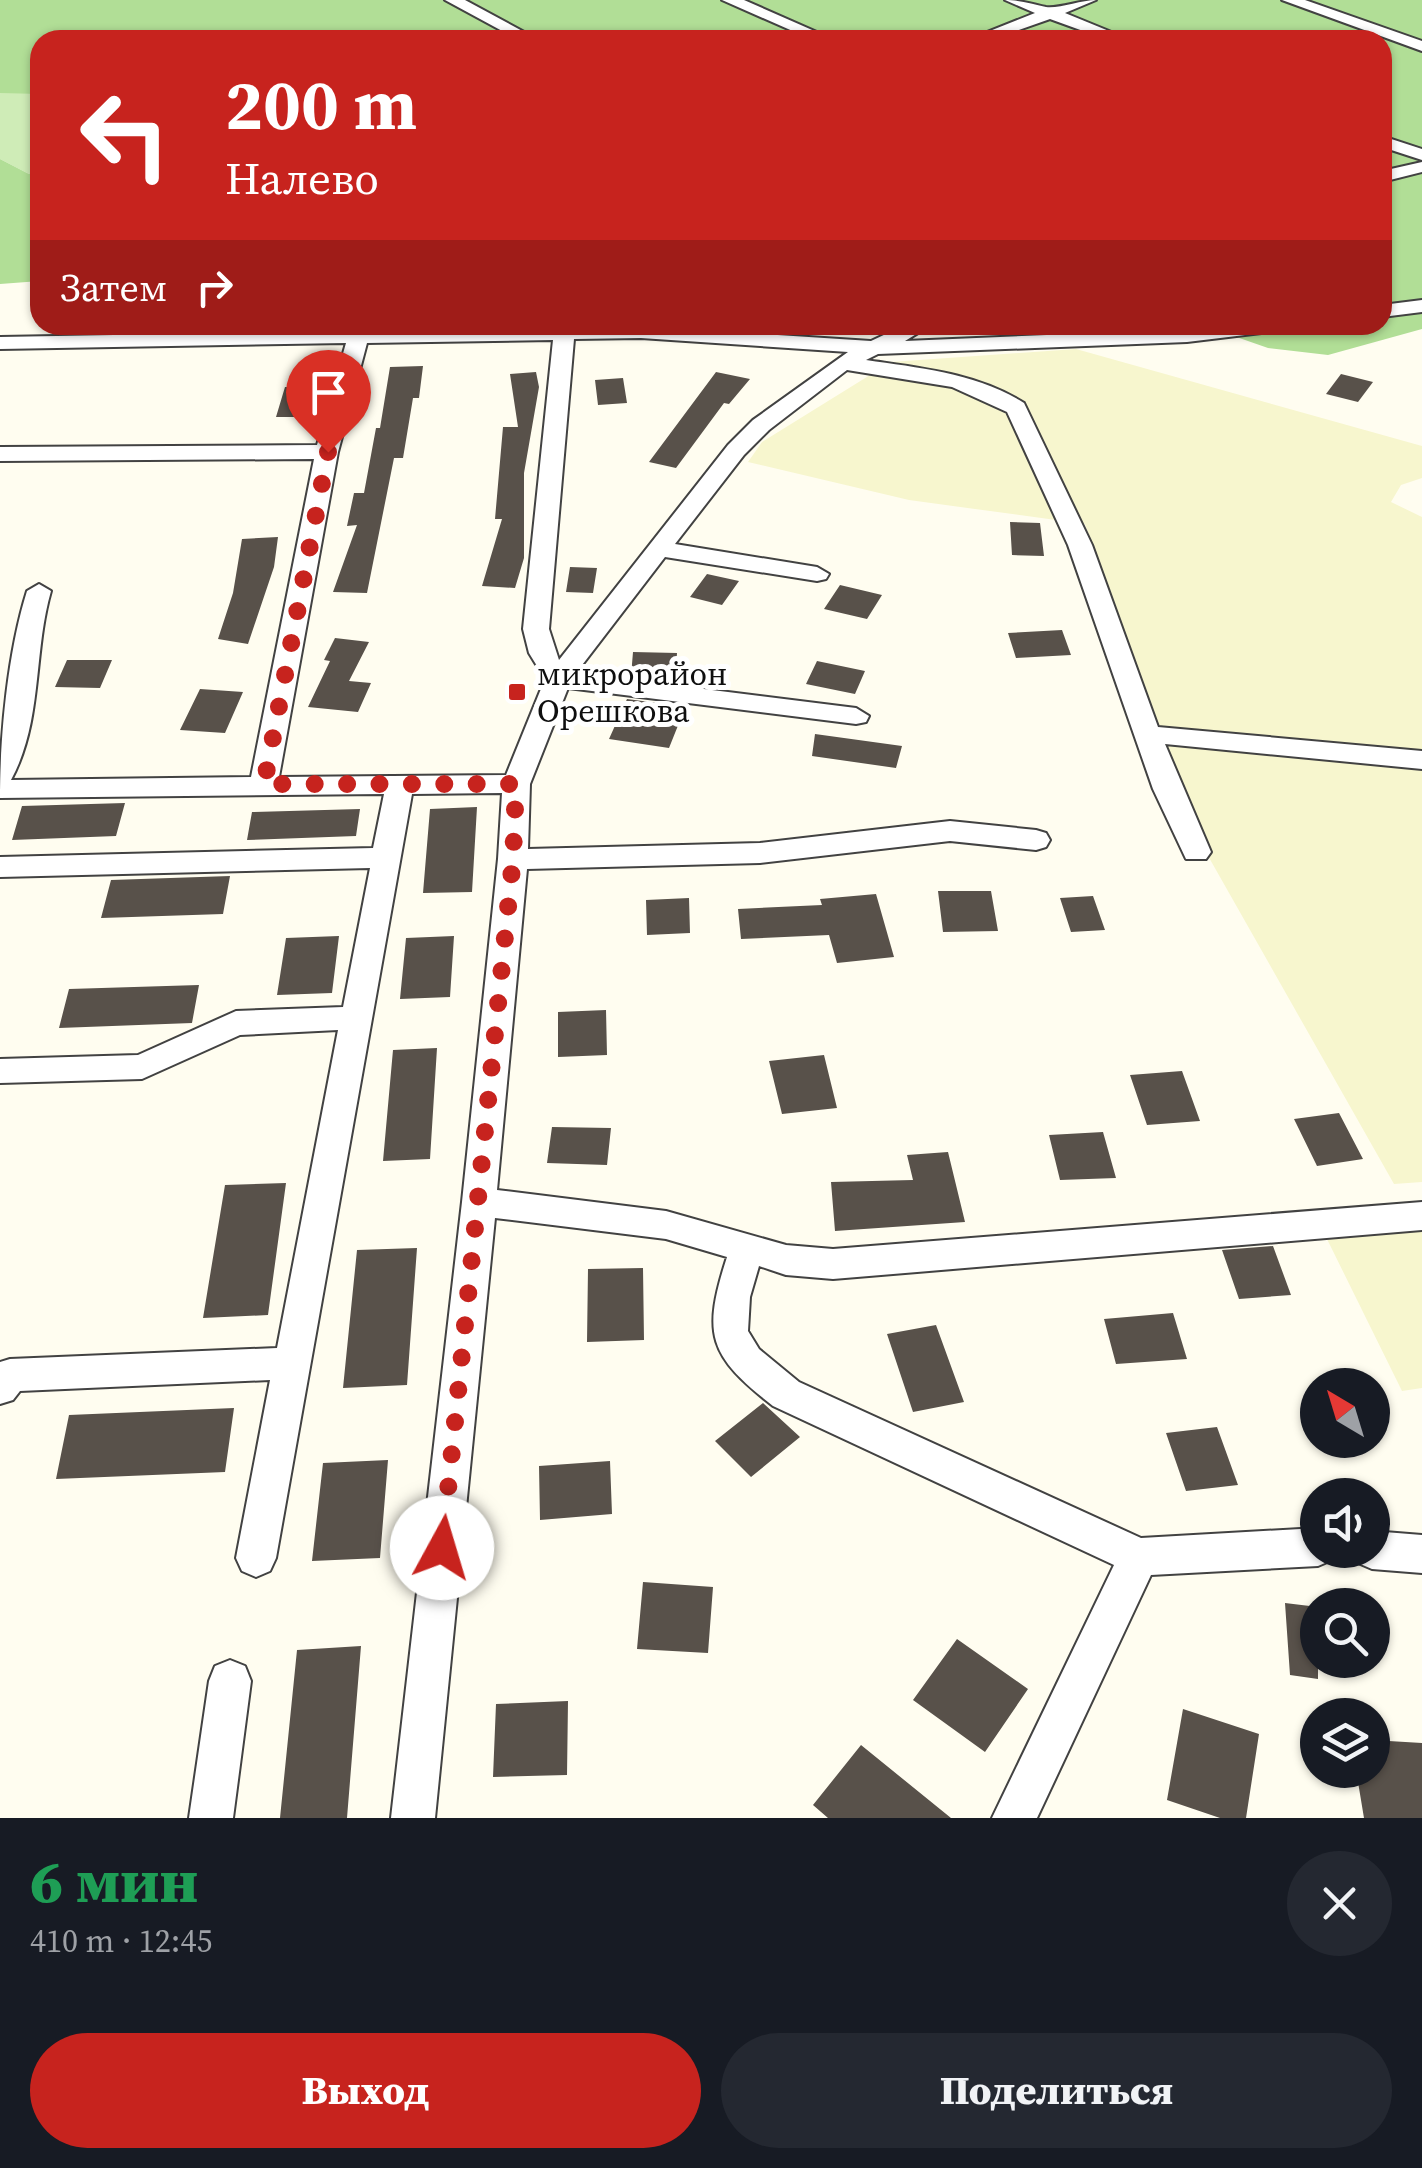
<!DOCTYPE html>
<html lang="ru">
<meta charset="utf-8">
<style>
:root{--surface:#171b24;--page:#242831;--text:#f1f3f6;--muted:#9ea1a6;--accent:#c7231e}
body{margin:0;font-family:"Source Serif 4",serif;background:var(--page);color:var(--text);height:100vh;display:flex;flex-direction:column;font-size:38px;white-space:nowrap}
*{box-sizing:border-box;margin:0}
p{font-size:32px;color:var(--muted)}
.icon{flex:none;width:55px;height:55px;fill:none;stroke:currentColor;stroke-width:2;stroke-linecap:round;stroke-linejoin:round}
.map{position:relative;height:1818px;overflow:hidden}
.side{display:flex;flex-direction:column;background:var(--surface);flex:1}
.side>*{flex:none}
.guide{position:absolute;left:30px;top:30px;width:1362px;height:305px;border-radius:30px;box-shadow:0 2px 8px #0004;background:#c7231e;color:#fff;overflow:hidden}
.needle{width:65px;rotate:322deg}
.fabs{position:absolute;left:1300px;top:1368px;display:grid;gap:20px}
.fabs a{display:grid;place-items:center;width:90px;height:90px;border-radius:50%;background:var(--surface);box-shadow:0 2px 8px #0004;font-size:50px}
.pin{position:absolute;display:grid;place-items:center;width:85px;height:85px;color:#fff;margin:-102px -42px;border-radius:50% 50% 50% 0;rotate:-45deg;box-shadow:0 0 10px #0007}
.pin .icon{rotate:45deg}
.me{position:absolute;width:110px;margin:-55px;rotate:6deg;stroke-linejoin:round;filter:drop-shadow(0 0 8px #0008)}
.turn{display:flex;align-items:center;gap:35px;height:210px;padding:0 30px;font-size:45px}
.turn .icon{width:130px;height:130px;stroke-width:2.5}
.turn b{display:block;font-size:70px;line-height:85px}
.then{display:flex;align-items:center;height:95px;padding:0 30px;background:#0003;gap:20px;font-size:38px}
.round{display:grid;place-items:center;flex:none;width:105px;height:105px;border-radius:52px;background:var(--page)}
.summary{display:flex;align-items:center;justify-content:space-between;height:170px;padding:0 30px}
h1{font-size:60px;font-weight:800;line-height:75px;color:#1e9e55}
.primary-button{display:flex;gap:20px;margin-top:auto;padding:20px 30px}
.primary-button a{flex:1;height:115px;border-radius:60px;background:var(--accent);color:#fff;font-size:40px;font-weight:800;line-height:115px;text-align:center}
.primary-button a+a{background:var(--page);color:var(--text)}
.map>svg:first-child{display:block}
.farmland{fill:#f7f6ce}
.green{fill:#cfecb7}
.forest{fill:#b1de96}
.building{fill:#58514a}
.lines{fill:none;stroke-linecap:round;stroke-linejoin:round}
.minor-casing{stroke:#424242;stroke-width:4}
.minor{fill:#fff;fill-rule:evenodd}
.route{stroke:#c7231e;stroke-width:18;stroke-dasharray:0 32.4}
.poi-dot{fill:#c7231e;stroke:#fff;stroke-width:4}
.labels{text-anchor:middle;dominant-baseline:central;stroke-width:10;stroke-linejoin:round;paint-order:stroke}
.poi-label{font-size:32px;fill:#0f0f0f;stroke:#fff;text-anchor:start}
</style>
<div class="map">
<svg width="1422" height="1818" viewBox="0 0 1422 1818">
<rect width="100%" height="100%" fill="#fffdf0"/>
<path class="farmland" d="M1076 349 1422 446V478L1401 485 1391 502 1422 517V1182L1394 1184 1182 810 1085 524 909 500 748 462 762 442 891 362Z
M1422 1226V1388L1402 1391 1324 1233Z"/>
<path class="green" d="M19 92 40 94V173L29 174 0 159V93Z"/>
<path class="forest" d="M0 0H1422V329L1328 355 1268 348 1202 325H1382V40H40V94L0 93Z
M0 159 29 174 40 173V281L0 284Z"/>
<path class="building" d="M423 366 419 398H413L403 458H394L367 593 333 592 357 525 347 526 354 493H364L376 428H380L390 367Z
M536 372 539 387 524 473V558L515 588 482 586 502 519H495L503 427H518L510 374Z
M716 372 750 379 729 404 724 403 676 468 649 462Z
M1341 374 1373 382 1358 402 1326 394Z
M623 378 627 403 598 405 595 380Z
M285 387 321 388 312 417H276Z
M1010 522 1040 523 1044 556 1012 555Z
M278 537 274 567 248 644 218 639 233 593 242 539Z
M570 567 597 568 593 593 566 592Z
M707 574 739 581 722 605 690 597Z
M840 585 882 595 867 619 824 609Z
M1062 630 1071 655 1016 658 1008 633Z
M335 638 369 642 349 681 371 683 358 712 308 707 330 661 324 660Z
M633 652 677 653 675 682 631 676Z
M67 660H112L100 688 55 687Z
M817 661 865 671 855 694 806 684Z
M200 689 243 692 225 733 180 730Z
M627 699 673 705 672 717 681 718 669 748 609 739Z
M815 734 902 746 896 768 812 756Z
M125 803 116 836 12 840 22 806Z
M477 807 472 892 423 893 430 809Z
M360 809 356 836 247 840 252 812Z
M230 876 223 914 101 918 111 880Z
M938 891H991L998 931 943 932Z
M876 894 894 957 837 963 829 935 741 939 738 909 822 905 820 899Z
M1093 896 1105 930 1071 932 1060 898Z
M689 898 690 933 647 935 646 900Z
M339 936 332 993 277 995 286 938Z
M454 936 450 997 400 999 406 938Z
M199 985 192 1023 59 1028 69 989Z
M606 1010 607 1055 558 1057V1012Z
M437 1048 430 1159 383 1161 393 1050Z
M824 1055 837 1108 782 1114 769 1061Z
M1182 1071 1200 1121 1147 1125 1130 1075Z
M1339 1113 1363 1159 1317 1166 1294 1119Z
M552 1127 611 1128 607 1165 547 1163Z
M1103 1132 1116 1178 1060 1180 1049 1135Z
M948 1152 965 1222 835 1231 831 1182 913 1180 907 1155Z
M286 1183 268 1315 203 1318 225 1185Z
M1273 1246 1291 1295 1239 1299 1222 1250Z
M417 1248 407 1385 343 1388 357 1250Z
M643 1268 644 1340 587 1342 588 1269Z
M1173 1313 1187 1359 1116 1364 1104 1319Z
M936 1325 964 1402 913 1412 887 1334Z
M763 1403 800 1437 751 1477 715 1441Z
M234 1408 225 1472 56 1479 69 1415Z
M1217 1427 1238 1485 1186 1491 1166 1433Z
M388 1460 380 1558 312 1561 323 1463Z
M610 1461 612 1514 540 1520 539 1466Z
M643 1582 713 1587 708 1653 637 1649Z
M1285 1603 1318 1607V1679L1290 1675Z
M957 1639 1028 1689 985 1752 913 1700Z
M361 1646 347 1818H280L297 1650Z
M568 1701 567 1775 493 1777 496 1704Z
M1183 1709 1259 1734 1246 1818H1220L1167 1800Z
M1372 1740 1422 1743V1818H1364L1356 1770H1372Z
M861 1745 951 1818H828L813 1805Z"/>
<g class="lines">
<defs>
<path id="minor" d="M445 0H465L539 40H519Z
M722 0H744L835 40H813Z
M1005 0C1021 0 1032 4 1046 7 1058 9 1081 0 1096 0L1065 13 1131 40H1108L1050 19 990 40H967L1035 13Z
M1282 0H1305L1422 41V51Z
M1382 136 1422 149V160L1382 147Z
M1422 162V172L1382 182V171Z
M1422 300V312L1382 317V305Z
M905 325H931L905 341 1288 325 1278 331 1187 342 878 354 866 360C920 368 977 373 1024 403L1092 545 1158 727 1422 751V769L1165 744 1211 852 1206 859H1186L1153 789 1068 545 1007 412 952 387 847 370 769 430 744 455 675 544 817 567 829 574 826 579 817 581 665 557 576 673 856 708 869 716 866 722 856 724 568 688 530 784 528 849 760 843 950 821 1036 830 1046 833 1050 840 1046 847 1036 850 950 841 760 863 527 869 497 1190 666 1211 786 1245 833 1249 1422 1202V1230L833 1279 786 1275 759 1266 750 1297 748 1331 759 1349 799 1382 1141 1538 1318 1528V1550H1337L1332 1560 1318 1566 1151 1575 1037 1818H992L1114 1565 773 1406C708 1355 702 1335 727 1257L666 1239 495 1218 435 1818H391L462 1202 498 859 502 793 412 794 276 1558 270 1571 256 1577 242 1571 236 1558 270 1380 20 1391 13 1400 0 1404V1362L10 1359 277 1348 338 1030 240 1035 142 1079 0 1083V1059L138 1055 236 1011 343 1007 370 868 0 877V857L373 848 384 794 0 798C0 734 8 652 27 591L39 584 51 591C33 653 43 721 11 780L251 777 314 459 0 461V447L317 445 346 343 0 349V337L641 326 871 341ZM641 338 848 352 753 420 728 445 559 660 549 629 574 339ZM553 340 523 629 529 653 545 679 506 775 279 777 338 452 367 343Z
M1372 1531 1422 1535V1573L1372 1569 1358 1563 1352 1550H1372Z
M230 1660 245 1666 251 1681 233 1818H189L209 1681 215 1666Z"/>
</defs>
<use href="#minor" class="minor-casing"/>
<use href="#minor" class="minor"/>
</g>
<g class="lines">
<path class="route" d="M328 452 264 784H516L513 859 442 1548"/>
</g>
<rect class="poi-dot" x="507" y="682" width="20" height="20" rx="5"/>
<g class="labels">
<g class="poi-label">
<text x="537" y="674">микрорайон<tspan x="537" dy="37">Орешкова</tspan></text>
</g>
</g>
</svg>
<div class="fabs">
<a><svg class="needle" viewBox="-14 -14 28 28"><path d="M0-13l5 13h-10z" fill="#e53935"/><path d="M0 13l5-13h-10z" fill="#9ea1a6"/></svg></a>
<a><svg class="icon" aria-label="sound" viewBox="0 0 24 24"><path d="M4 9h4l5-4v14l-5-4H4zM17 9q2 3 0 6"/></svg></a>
<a><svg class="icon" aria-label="search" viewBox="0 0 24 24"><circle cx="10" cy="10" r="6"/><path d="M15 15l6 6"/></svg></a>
<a><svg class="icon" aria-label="layers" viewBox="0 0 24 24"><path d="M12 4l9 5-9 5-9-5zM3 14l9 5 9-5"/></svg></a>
</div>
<div class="pin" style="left:328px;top:452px;background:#d93025"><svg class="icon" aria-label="arrive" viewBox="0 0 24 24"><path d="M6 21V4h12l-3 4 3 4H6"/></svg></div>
<svg class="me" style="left:442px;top:1548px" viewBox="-20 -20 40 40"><circle r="19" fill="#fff"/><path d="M0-13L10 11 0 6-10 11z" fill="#c7231e"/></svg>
<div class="guide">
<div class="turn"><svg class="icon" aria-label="left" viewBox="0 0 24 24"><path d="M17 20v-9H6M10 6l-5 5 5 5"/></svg><div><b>200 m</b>Налево</div></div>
<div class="then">Затем<svg class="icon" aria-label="right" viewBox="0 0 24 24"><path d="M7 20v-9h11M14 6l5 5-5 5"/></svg></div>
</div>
</div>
<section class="side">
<div class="summary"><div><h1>6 мин</h1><p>410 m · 12:45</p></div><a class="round"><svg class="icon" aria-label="close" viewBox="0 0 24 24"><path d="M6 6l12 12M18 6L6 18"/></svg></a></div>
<div class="primary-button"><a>Выход</a><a>Поделиться</a></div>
</section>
